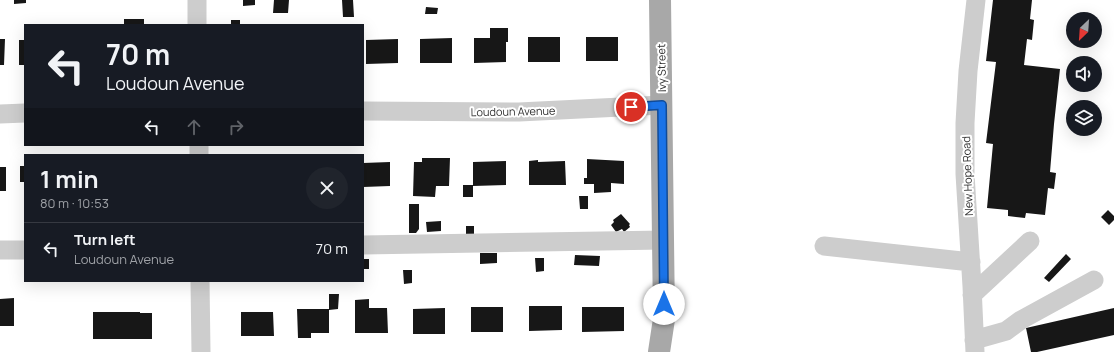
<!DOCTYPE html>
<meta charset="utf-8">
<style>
:root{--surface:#171b24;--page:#20242c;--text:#f1f3f6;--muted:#9ea1a6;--line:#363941}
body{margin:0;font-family:Manrope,sans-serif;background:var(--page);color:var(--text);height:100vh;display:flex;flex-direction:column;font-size:15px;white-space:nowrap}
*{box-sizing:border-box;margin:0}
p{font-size:13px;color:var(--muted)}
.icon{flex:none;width:22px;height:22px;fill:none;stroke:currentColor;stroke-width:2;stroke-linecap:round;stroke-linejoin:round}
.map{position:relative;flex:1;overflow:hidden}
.details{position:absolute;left:24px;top:154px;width:340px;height:128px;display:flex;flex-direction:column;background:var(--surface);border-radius:0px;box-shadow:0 4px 16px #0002}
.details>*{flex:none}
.top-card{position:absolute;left:24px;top:24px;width:340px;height:122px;border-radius:0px;box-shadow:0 4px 16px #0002;background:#171b24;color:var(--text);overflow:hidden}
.needle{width:26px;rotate:205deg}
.tools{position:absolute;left:1066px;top:12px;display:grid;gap:8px}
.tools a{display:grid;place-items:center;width:36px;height:36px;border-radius:50%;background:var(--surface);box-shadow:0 4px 16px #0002;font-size:20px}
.pin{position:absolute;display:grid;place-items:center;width:34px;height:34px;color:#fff;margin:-17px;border:2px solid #fff;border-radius:50%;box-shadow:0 1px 4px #0007}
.me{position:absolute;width:44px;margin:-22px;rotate:0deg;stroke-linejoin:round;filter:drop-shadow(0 0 3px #0008)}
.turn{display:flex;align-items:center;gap:14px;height:84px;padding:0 16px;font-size:18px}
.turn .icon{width:52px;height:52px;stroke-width:2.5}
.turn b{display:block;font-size:28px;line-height:34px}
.lanes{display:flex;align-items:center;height:38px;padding:0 16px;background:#0003;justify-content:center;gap:20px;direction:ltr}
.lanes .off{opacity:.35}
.round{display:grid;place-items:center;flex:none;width:42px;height:42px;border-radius:21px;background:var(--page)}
.head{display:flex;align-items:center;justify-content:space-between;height:68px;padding:0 16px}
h1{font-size:24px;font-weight:700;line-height:30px}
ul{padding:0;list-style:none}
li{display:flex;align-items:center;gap:12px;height:52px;padding:0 16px;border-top:1px solid var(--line)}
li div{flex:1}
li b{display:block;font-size:15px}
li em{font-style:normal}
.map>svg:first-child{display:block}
.building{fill:#171717}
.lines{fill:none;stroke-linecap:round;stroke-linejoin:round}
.minor{stroke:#cdcdcd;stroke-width:19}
.major{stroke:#a8a8a8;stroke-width:22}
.route-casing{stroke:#114b97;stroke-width:10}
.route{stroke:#1a73e8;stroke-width:7}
.labels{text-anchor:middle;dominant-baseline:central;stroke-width:4;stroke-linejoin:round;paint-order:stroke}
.street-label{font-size:11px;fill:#303030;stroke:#fff}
</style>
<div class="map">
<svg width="1114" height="352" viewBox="0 0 1114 352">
<rect width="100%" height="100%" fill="#fff"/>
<path class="building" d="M14 0H26V3L14 4Z
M243 0H255V5L243 6Z
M274 0H289L288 13H273Z
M342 0H353L354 17H343Z
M993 0H1032L1030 19 1034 20 1032 40 1027 39 1024 65 1060 69 1054 124 1050 172 1056 173 1054 189 1048 188 1045 215 1026 213 1025 218 1008 216V210L987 208 993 144 986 143 996 62 986 61Z
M426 7 438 8 437 14H425Z
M124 19H144V25H124Z
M231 20H240V25H231Z
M490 28H508V42H506V62L474 63V38H490Z
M528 37H560V62H528Z
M586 37H618V61H586Z
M452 38V63H420V39Z
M0 39H5L4 65H0Z
M398 39V63L366 64V40Z
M19 40H25V65H19Z
M422 158H450L449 186H436L435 197 413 196 414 162H422Z
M587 159 624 161V184L611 183V192L594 193V184H584V178H587Z
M538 160V162L565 161 566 185H529V161Z
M506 161V185L473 186V162Z
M390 162V186L363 187V163Z
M20 166H25V182H20Z
M0 167H6V191H0Z
M463 185H473V197H463Z
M579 196H588V209H580Z
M409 204H419V229L416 233H409Z
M1108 210 1114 216V220L1109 225 1101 217Z
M621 214 630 224 629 225 630 227 624 232 622 229 616 232 611 225 614 222 613 220Z
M441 221V231L427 232 426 222Z
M466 226H474V239H466Z
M480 253H497V263L480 264Z
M1066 254 1071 259 1049 282 1044 278Z
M575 255 600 256 599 266 574 265Z
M535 258H544V271L536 272Z
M363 259H369V269H363Z
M403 270H412V283L404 284Z
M329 294H339L338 309 329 310Z
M14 298V326H0V299Z
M369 299V308H387L388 333H355V300Z
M529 306H562V330L529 331Z
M471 307H503V332H471Z
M582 307H624V331L582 332Z
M445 308V334H413V309Z
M1114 308V335L1037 352H1031L1026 328Z
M297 309H329V333H311V338H298Z
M93 312H140V313H152V339H93Z
M241 312H273L274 336H241Z"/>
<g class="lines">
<path class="minor" d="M197 0V25
M363 111 519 112 662 105
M0 114 25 113
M199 145V155
M363 245 664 240
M824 246 971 262
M0 250H25
M200 281 201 352
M972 295 1030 241
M974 340 1006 331 1021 320 1094 280
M975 352 972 286 965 174V123L968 71 976 0"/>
<path class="major" d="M659 352 664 319 660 0"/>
</g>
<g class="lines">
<defs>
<path id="route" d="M631 107 662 105 664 304"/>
</defs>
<use href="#route" class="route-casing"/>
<use href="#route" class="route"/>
</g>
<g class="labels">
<g class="street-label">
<text transform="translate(661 68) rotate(-91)">Ivy Street</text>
<text transform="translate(513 111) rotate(-1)">Loudoun Avenue</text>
<text transform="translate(967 176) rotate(-92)">New Hope Road</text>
</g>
</g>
</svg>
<div class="tools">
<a><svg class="needle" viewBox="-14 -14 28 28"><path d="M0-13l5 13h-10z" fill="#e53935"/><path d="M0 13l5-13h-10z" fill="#9ea1a6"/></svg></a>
<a><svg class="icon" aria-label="sound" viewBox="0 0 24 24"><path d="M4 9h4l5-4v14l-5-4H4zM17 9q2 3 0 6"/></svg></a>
<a><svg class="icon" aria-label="layers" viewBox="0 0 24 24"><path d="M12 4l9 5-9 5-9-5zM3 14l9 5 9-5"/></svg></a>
</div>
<div class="pin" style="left:631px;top:107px;background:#d93025"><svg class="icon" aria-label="arrive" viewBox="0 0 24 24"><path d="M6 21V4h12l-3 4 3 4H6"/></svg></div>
<svg class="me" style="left:664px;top:304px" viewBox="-20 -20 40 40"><circle r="19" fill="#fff"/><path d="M0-13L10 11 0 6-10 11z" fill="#1a73e8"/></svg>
<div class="top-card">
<div class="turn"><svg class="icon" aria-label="left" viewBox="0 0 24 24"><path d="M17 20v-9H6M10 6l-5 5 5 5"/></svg><div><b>70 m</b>Loudoun Avenue</div></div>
<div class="lanes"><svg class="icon" aria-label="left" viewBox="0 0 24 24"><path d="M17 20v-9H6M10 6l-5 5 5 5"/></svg><svg class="icon off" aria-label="ahead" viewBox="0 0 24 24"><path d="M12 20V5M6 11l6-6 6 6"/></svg><svg class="icon off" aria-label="right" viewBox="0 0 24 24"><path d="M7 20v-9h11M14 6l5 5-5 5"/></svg></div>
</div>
<section class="details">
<div class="head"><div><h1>1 min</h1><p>80 m · 10:53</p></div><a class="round"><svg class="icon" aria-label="close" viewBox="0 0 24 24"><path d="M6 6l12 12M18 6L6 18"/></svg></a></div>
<ul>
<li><svg class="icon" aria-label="left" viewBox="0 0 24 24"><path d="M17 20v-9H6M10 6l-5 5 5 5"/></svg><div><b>Turn left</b><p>Loudoun Avenue</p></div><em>70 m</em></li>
</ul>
</section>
</div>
